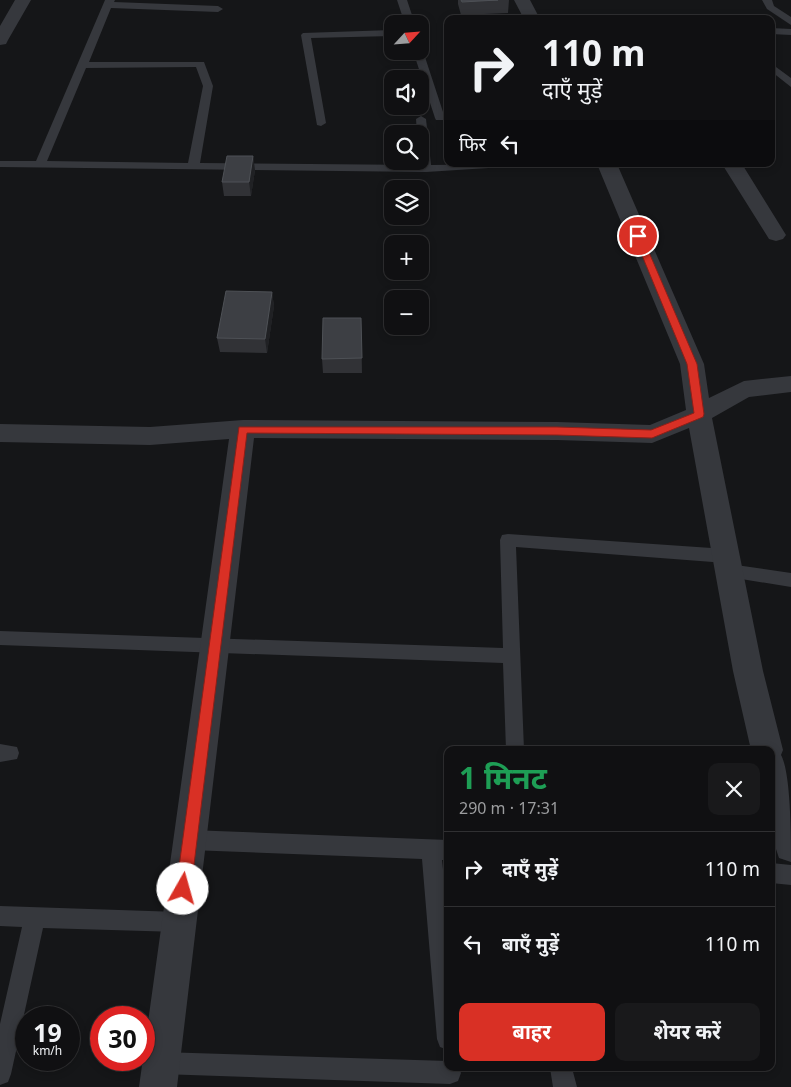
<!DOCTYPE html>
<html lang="hi">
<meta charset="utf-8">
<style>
:root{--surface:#101012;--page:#19191b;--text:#f1f3f6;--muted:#9c9d9f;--line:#303032;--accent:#d93025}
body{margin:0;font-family:"Noto Sans","Noto Sans Devanagari",sans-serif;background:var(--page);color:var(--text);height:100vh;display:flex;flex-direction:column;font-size:19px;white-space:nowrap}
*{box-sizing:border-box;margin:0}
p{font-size:16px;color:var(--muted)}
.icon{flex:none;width:28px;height:28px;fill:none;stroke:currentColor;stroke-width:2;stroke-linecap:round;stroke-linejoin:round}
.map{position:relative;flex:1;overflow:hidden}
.drawer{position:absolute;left:444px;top:746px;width:331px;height:325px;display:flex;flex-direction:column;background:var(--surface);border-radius:10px;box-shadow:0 2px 8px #0003,0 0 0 1px var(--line)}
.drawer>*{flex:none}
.top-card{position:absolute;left:444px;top:15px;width:331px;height:152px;border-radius:10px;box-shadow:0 2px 8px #0003,0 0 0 1px var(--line);background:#101012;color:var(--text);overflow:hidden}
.needle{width:32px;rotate:64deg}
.controls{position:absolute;left:384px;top:15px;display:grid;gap:10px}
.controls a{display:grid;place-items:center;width:45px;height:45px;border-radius:10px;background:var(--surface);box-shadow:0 2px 8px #0003,0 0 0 1px var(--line);font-size:25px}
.speed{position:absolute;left:15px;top:1006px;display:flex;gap:10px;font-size:25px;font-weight:700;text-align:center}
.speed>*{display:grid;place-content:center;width:65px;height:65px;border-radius:50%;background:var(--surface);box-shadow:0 2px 8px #0003,0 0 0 1px var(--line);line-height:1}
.speed small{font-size:12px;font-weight:400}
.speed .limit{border:8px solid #d22;background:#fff;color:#111}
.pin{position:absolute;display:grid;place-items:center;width:42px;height:42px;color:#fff;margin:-21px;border:2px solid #fff;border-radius:50%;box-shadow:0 1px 5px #0007}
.me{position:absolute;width:55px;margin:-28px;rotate:7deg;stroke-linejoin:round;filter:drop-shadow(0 0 4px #0008)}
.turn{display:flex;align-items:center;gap:18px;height:105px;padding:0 15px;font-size:22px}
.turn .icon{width:65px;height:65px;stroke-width:2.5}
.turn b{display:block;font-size:35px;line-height:42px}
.then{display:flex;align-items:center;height:48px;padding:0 15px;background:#0003;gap:10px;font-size:19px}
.round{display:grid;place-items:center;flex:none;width:52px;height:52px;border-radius:10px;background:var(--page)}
.summary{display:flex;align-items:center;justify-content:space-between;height:85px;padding:0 15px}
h1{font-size:30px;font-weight:700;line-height:38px;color:#1e9e55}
.button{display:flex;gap:10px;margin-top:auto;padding:10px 15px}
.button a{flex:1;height:58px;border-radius:10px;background:var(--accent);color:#fff;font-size:20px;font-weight:700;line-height:58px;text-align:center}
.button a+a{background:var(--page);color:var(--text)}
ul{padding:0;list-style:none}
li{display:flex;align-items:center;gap:15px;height:75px;padding:0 15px;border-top:1px solid var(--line)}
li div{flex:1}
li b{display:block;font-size:19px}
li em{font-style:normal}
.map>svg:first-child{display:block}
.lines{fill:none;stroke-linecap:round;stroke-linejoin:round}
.lane{fill:#36383d;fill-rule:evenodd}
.street{fill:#36383d;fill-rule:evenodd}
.wall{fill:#313236}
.shaded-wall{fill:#202124}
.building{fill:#3d3f44;stroke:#4e5156}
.route{fill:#d93025;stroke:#8d1f18}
</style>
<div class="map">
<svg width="791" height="1087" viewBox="0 0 791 1087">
<rect width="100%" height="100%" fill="#151618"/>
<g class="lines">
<path class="lane" d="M105 0H115L114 2 218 6 223 9 218 12 111 8 89 62H204L213 86 200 163 420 165V134H417L416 119 421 116 426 119 431 165 510 164 504 167 426 172 0 167V161H36ZM196 67 203 86 188 163 47 161 86 68Z
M397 0H407L415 24H405Z
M762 0H772L774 6 791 17V25L767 9Z
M771 28 791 29V35L771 34Z
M392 30V36L311 38 326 123 321 126 317 125 301 35 303 33Z
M420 48 423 51 445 118 444 120H436L435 118 413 51H420Z
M776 67 791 78V87L772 72 771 69Z
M508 534 726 549 732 551 734 556 732 561 726 563 516 547 524 750H506L503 663 0 645V631L503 648 500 540 502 535Z
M729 564 791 573V587L723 576 721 571 723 566Z
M0 744 17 747 19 753 17 759 0 762Z
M190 830 448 840V860H442L448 917V1050L440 1047 437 1039 422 859 190 850 183 847 180 840 183 833Z
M771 863 791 865V885L771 883Z
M0 906 179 912 186 915 189 922 186 929 179 932 43 928 11 1074 8 1082 0 1085V1024L22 927 0 926Z
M161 1052 448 1061V1068H459L461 1073 458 1081 450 1084 161 1074 153 1071 150 1063 153 1055Z
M550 1068H572L577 1087H553Z"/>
<path class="street" d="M15 0H31L8 40 6 44 0 45V26Z
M514 0H530L540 19H524Z
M597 164H617L704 364 709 398 744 381 791 376V392L749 397 712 418 763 671 783 750 781 755C791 773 791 837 791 862L779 858 771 834V750H751L733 671 689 428 652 443 557 440 254 438 177 1087H139L229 439 150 445 0 442V424L150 427 243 420 557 422 650 425 686 410 680 364Z
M722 164H742L786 235 783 239 776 241 769 239Z"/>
</g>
<path class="wall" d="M458 0H509L508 13 461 15 458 4Z
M253 156 255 170 251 196H224L222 182Z
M272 292 274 306 267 353 220 352 217 338Z
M361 318 362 373H323L322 359Z"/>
<path class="shaded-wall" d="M253 156 255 170 251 196 249 182Z
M272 292 274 306 267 353 265 339Z"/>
<path class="building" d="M461 0H498L462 2Z
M227 156H253L249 182H222Z
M226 291 272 292 265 339 217 338Z
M323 318H361L362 358 322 359Z"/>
<path class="route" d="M638 234 642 236 697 364 704 414 703 417 652 438 557 435 247 433 191 889 188 894 183 896 178 894 176 889 239 427H557L651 430 694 413 687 364 634 236Z"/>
</svg>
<div class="controls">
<a><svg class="needle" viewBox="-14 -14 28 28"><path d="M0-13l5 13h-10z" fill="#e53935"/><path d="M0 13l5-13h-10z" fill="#9c9d9f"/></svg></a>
<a><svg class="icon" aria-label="sound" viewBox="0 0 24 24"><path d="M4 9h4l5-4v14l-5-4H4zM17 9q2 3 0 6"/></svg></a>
<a><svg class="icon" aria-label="search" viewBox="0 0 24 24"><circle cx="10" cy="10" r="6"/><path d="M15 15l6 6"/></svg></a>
<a><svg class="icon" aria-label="layers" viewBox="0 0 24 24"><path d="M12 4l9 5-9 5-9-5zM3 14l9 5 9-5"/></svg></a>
<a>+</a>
<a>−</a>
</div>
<div class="speed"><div>19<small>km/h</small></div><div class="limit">30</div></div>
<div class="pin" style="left:638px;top:236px;background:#d93025"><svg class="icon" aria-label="arrive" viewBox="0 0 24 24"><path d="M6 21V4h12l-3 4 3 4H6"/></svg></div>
<svg class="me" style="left:183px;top:889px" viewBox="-20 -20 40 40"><circle r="19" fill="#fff"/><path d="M0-13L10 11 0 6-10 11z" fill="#d93025"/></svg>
<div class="top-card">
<div class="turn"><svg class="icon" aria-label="right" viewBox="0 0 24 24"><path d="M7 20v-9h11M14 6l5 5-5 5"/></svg><div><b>110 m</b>दाएँ मुड़ें</div></div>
<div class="then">फिर<svg class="icon" aria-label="left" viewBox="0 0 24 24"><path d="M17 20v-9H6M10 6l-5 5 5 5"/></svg></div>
</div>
<section class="drawer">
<div class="summary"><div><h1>1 मिनट</h1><p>290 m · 17:31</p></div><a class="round"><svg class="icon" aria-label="close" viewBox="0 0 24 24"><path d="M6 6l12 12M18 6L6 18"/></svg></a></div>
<ul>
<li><svg class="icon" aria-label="right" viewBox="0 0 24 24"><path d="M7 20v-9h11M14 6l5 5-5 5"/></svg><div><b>दाएँ मुड़ें</b></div><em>110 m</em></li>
<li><svg class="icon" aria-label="left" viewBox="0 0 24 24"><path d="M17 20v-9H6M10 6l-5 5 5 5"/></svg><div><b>बाएँ मुड़ें</b></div><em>110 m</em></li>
</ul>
<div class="button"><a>बाहर</a><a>शेयर करें</a></div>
</section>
</div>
